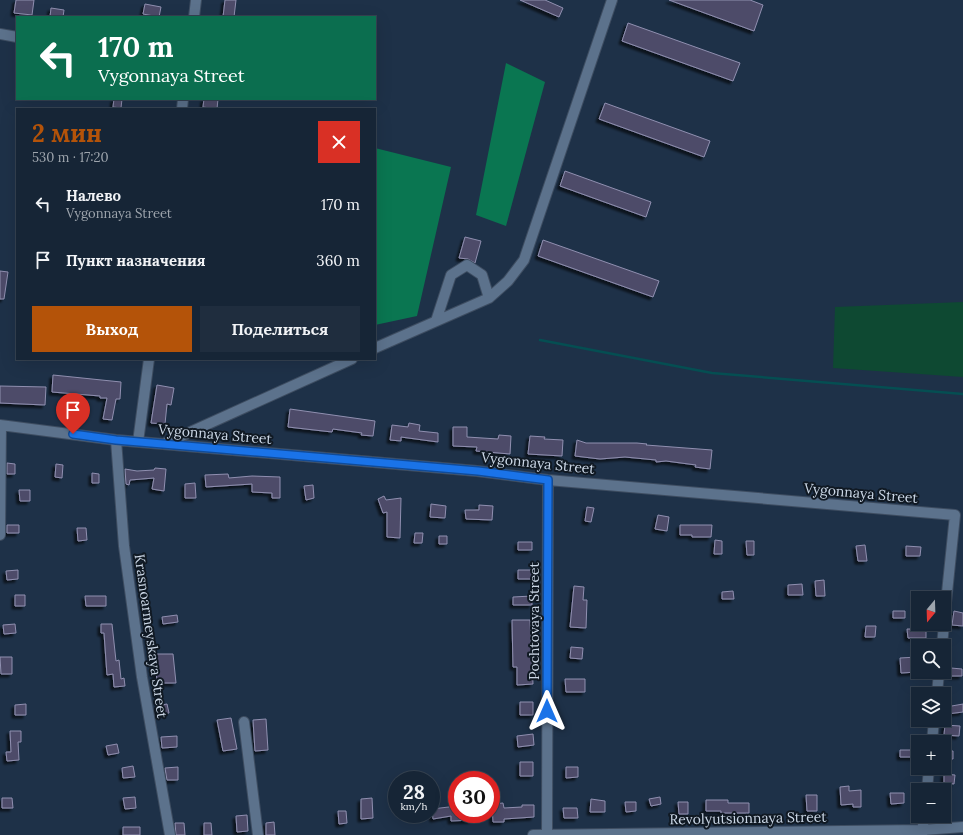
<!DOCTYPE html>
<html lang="ru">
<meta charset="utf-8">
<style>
:root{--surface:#162536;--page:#1f2d3e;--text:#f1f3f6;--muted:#9ea5ad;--line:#354251;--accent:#b45309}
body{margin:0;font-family:Lora,serif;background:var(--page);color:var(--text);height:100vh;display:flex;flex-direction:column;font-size:15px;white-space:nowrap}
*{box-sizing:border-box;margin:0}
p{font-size:13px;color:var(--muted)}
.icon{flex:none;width:22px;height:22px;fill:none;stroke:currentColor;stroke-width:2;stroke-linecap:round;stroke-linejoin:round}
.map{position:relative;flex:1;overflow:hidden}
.panel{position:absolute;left:16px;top:108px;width:360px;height:252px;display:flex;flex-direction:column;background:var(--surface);border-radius:0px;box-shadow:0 4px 16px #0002,0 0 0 1px var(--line)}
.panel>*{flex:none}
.hud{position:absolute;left:16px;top:16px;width:360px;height:84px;border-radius:0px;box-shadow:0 4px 16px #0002,0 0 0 1px var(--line);background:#0b6e4f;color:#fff;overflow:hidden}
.needle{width:26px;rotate:199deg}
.fabs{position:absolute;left:911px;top:591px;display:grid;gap:8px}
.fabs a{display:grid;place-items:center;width:40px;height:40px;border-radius:0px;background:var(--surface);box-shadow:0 4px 16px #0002,0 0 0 1px var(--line);font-size:20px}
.speed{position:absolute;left:388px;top:771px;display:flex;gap:8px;font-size:20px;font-weight:700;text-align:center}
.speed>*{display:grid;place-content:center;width:52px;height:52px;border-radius:50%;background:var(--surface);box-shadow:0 4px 16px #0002,0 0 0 1px var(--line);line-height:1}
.speed small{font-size:10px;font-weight:400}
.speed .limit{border:6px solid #d22;background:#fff;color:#111}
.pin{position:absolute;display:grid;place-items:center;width:34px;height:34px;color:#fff;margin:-41px -17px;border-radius:50% 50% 50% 0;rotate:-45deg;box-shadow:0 0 4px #0007}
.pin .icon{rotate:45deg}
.me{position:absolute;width:44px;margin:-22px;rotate:0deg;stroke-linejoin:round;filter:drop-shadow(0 0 3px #0008)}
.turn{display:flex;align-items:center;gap:14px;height:84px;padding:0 16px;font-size:18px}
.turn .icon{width:52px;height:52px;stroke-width:2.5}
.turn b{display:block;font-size:28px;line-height:34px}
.round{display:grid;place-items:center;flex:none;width:42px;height:42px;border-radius:0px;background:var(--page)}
.head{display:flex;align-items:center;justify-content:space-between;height:68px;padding:0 16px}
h1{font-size:24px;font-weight:800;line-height:30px;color:var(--accent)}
.action{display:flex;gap:8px;margin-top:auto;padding:8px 16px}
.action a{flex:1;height:46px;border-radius:0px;background:var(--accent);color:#fff;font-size:16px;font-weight:800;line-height:46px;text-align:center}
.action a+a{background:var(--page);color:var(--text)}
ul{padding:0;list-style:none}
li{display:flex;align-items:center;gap:12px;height:56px;padding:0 16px}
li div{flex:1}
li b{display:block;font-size:15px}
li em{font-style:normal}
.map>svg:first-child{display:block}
.green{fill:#0e4932}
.forest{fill:#0a7651}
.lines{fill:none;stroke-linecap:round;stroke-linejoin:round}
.stream{stroke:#054e52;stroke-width:2.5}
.building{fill:#4d4c69;stroke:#908fb0;filter:url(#shadow)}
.minor-casing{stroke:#3e4d61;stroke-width:12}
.minor{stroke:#5c728c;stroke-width:10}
.route-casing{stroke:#114b97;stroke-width:10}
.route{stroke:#1a73e8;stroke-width:7}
.labels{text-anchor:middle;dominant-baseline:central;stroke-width:4;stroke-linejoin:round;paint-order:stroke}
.street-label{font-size:14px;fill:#cbd7e6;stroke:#101923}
</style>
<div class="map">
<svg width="963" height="835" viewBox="0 0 963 835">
<defs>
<filter id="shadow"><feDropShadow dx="-3" dy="3" stdDeviation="1" flood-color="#0009"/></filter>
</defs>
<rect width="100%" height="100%" fill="#1e3148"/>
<path class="green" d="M963 302V377L833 368 835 307Z"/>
<path class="forest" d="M506 63 545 82 506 226 476 215Z
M375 148 451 167 417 316 375 325Z"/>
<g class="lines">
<path class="stream" d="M540 340 712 373 963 394"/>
</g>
<path class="building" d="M16 0H34L32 15 14 13Z
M225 0H236L234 17H223Z
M520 0H545L563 8 559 17Z
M669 0H750L763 5 754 31Z
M145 4 161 7 159 17 143 14Z
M51 8 64 10 63 17H50Z
M628 23 740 63 733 81 622 41Z
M114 99H122L121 108 113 107Z
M204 99H218L217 109 203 107Z
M605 103 710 141 704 157 599 119Z
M565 171 651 202 646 217 560 186Z
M465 237 481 241 475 263 468 259 459 258Z
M543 240 659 281 653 297 538 256Z
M0 271 8 272 4 299H0Z
M53 375 121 382 120 399H116L112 420 103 419 107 398H100V396L52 392Z
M157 385 174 388 171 405 167 404 165 424 151 423Z
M0 386 46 387 45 405 0 403Z
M290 409 375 421 373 436 361 435 362 433 333 429 332 432 288 427Z
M409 423 420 425 419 431 438 433V442L401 437V441L390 440 392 425 408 427Z
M453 427H467V437L498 439 499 435 511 436 510 454 476 451 477 447 453 446Z
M530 436 545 437 544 439 563 440 562 456 528 454Z
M577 440 586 443H637L647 444 646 445 712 450 710 469 695 467 696 465 666 461 656 462V460L625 457 600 459 575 456Z
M7 463 15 464V474H7Z
M56 464 63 465 62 478 55 477Z
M155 468 166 469 164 491 152 489 154 478 130 480 129 485 126 484 125 469 137 471 154 470Z
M92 473 99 474V483H92Z
M228 474 229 478 252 476 280 477V498H272V493L252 492V484L206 487 205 475Z
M195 483 196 498H185V484Z
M313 485 314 498 306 500 304 486Z
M19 490H30V501H20Z
M384 496 386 500 401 498 400 538 387 537V512L383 513 378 499Z
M431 504 446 506 445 518 430 517Z
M479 505 493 506 492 520 466 519 465 510H479Z
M587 507 594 508 591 522 585 521Z
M658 515 669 517 667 531 655 529Z
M7 525H19V533H7Z
M680 525H712L711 537H692V535H680Z
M77 528H86L87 540 78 541Z
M415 533H423L422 543H414Z
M439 536H447V544H439Z
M715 540 722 541V554H714Z
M746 541H754V555H747Z
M518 542H532V550H518Z
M865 545 867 561H858L856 546Z
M906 546 921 547 920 556H906Z
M18 570V579L7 580 6 571Z
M518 570H537V579H518Z
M824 580 825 596H816L815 581Z
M802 584 803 595H788V585Z
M574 586 584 587 583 600H587L586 628 570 627Z
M733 591 734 599H722V592Z
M15 595H25V606H15Z
M85 596H106V606H86Z
M532 596V605H513V597Z
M893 611H905V618H893Z
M954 611 963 613V626L952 625Z
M177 615 178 622 163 624 162 617Z
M512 620H530L533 684 517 685V667H513Z
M15 624 16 633 4 634 3 625Z
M101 624H112L116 661 119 660 121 679 124 678 125 686 114 687 113 674 107 675 104 633H101Z
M866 626H876L875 637H865Z
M907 629H926V638H908Z
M571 647 583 648 582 659 570 658Z
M155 654H173L176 683H157Z
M0 657H12V674H1Z
M917 657V672L901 673 900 658Z
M951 668 962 669V676H951Z
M565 679H585V692H566Z
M520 702H533V715H520Z
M26 704V715H15V705Z
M167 704 169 713 157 715 156 706Z
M963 704V712L947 714 946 707Z
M231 718 237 749 223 751 217 720Z
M266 719 268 750 255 751 253 720Z
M945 725 960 726 959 736 944 735Z
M10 731H21V742H18L19 760 7 761 6 752H11Z
M533 734 534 745 518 747 517 736Z
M177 736V747L162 748 161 737Z
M117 744 119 753 108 755 106 746Z
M900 750H915V757H900Z
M944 751H953V759H944Z
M520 762H533V776H520Z
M133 766 135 777 123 778 122 768Z
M178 767V780H167L165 768Z
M566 767H578V777L566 778Z
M944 774 955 775 954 784 944 783Z
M849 786V791L861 790V807H853V804L841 805 840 787Z
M890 793H904V803L891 804Z
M806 795H817V811H807Z
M135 797 136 808 125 809 123 798Z
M660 797 661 804 651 806 649 799Z
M2 798H12L13 808H2Z
M372 798 373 818 361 819V799Z
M591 799 605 801V812H590Z
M706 800H728V803H749V813H721V811H706Z
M625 802H636V811L626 812Z
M678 802H688V814H679Z
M503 803 504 808 522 807V805H534V817L504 819V822H493L492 804Z
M457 806V814H472V820L451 821V816L433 819 432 809Z
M563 808H577L578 818H564Z
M338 811H346L347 823 339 824Z
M247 815 248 831 237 832 236 816Z
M274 822 275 835H266V823Z
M175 823H184L185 835H176Z
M204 823H211L212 835H204Z
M123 827H140V835H123Z"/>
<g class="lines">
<defs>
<path id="minor" d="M194 17 196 0
M0 34 17 37
M182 109 183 99
M436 321 451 275 467 265 482 275 489 298
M375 348 489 298 508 281 524 260 612 0
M0 425 116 440 477 471 548 480 955 515 944 622
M116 440 124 546 142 677 170 835
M138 442 149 359
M166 443 352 359
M0 535 1 425
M942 646 944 624
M937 694 939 672
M244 722 258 835
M932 742 934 720
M927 790 929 768
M533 835 923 830 963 827
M547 835 548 480
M922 835 924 816"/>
</defs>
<use href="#minor" class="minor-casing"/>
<use href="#minor" class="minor"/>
</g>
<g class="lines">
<defs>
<path id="route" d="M73 434 116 440 478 471 548 480 547 711"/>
</defs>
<use href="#route" class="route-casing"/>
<use href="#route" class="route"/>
</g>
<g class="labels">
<g class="street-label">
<text transform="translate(215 434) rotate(5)">Vygonnaya Street</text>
<text transform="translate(538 463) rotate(6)">Vygonnaya Street</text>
<text transform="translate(861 493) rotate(5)">Vygonnaya Street</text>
<text transform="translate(534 621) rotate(-90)">Pochtovaya Street</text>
<text transform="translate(151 636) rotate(82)">Krasnoarmeyskaya Street</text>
<text transform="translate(748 818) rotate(-1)">Revolyutsionnaya Street</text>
</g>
</g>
</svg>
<div class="fabs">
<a><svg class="needle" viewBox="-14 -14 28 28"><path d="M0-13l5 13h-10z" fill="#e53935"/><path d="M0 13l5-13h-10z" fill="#9ea5ad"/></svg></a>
<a><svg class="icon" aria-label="search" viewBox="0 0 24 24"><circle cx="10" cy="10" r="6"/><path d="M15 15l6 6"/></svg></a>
<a><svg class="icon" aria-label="layers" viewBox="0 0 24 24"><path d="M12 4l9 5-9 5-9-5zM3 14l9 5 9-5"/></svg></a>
<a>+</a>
<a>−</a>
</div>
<div class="speed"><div>28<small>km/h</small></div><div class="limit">30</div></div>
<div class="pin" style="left:73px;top:434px;background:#d93025"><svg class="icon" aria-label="arrive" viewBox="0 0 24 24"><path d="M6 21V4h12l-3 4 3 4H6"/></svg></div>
<svg class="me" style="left:547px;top:711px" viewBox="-20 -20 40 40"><path d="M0-17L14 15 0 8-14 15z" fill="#1a73e8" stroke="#fff" stroke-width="4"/></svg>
<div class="hud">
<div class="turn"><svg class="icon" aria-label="left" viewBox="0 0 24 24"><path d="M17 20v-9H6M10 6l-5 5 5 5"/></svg><div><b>170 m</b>Vygonnaya Street</div></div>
</div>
<section class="panel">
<div class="head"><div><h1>2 мин</h1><p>530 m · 17:20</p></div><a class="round" style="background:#d93025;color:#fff"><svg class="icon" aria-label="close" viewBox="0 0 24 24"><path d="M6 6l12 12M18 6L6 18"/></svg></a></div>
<ul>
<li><svg class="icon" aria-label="left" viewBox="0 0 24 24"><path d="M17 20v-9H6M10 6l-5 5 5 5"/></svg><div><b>Налево</b><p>Vygonnaya Street</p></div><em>170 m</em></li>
<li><svg class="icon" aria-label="arrive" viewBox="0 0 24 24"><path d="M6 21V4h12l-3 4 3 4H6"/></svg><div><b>Пункт назначения</b></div><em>360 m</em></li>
</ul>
<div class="action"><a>Выход</a><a>Поделиться</a></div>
</section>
</div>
